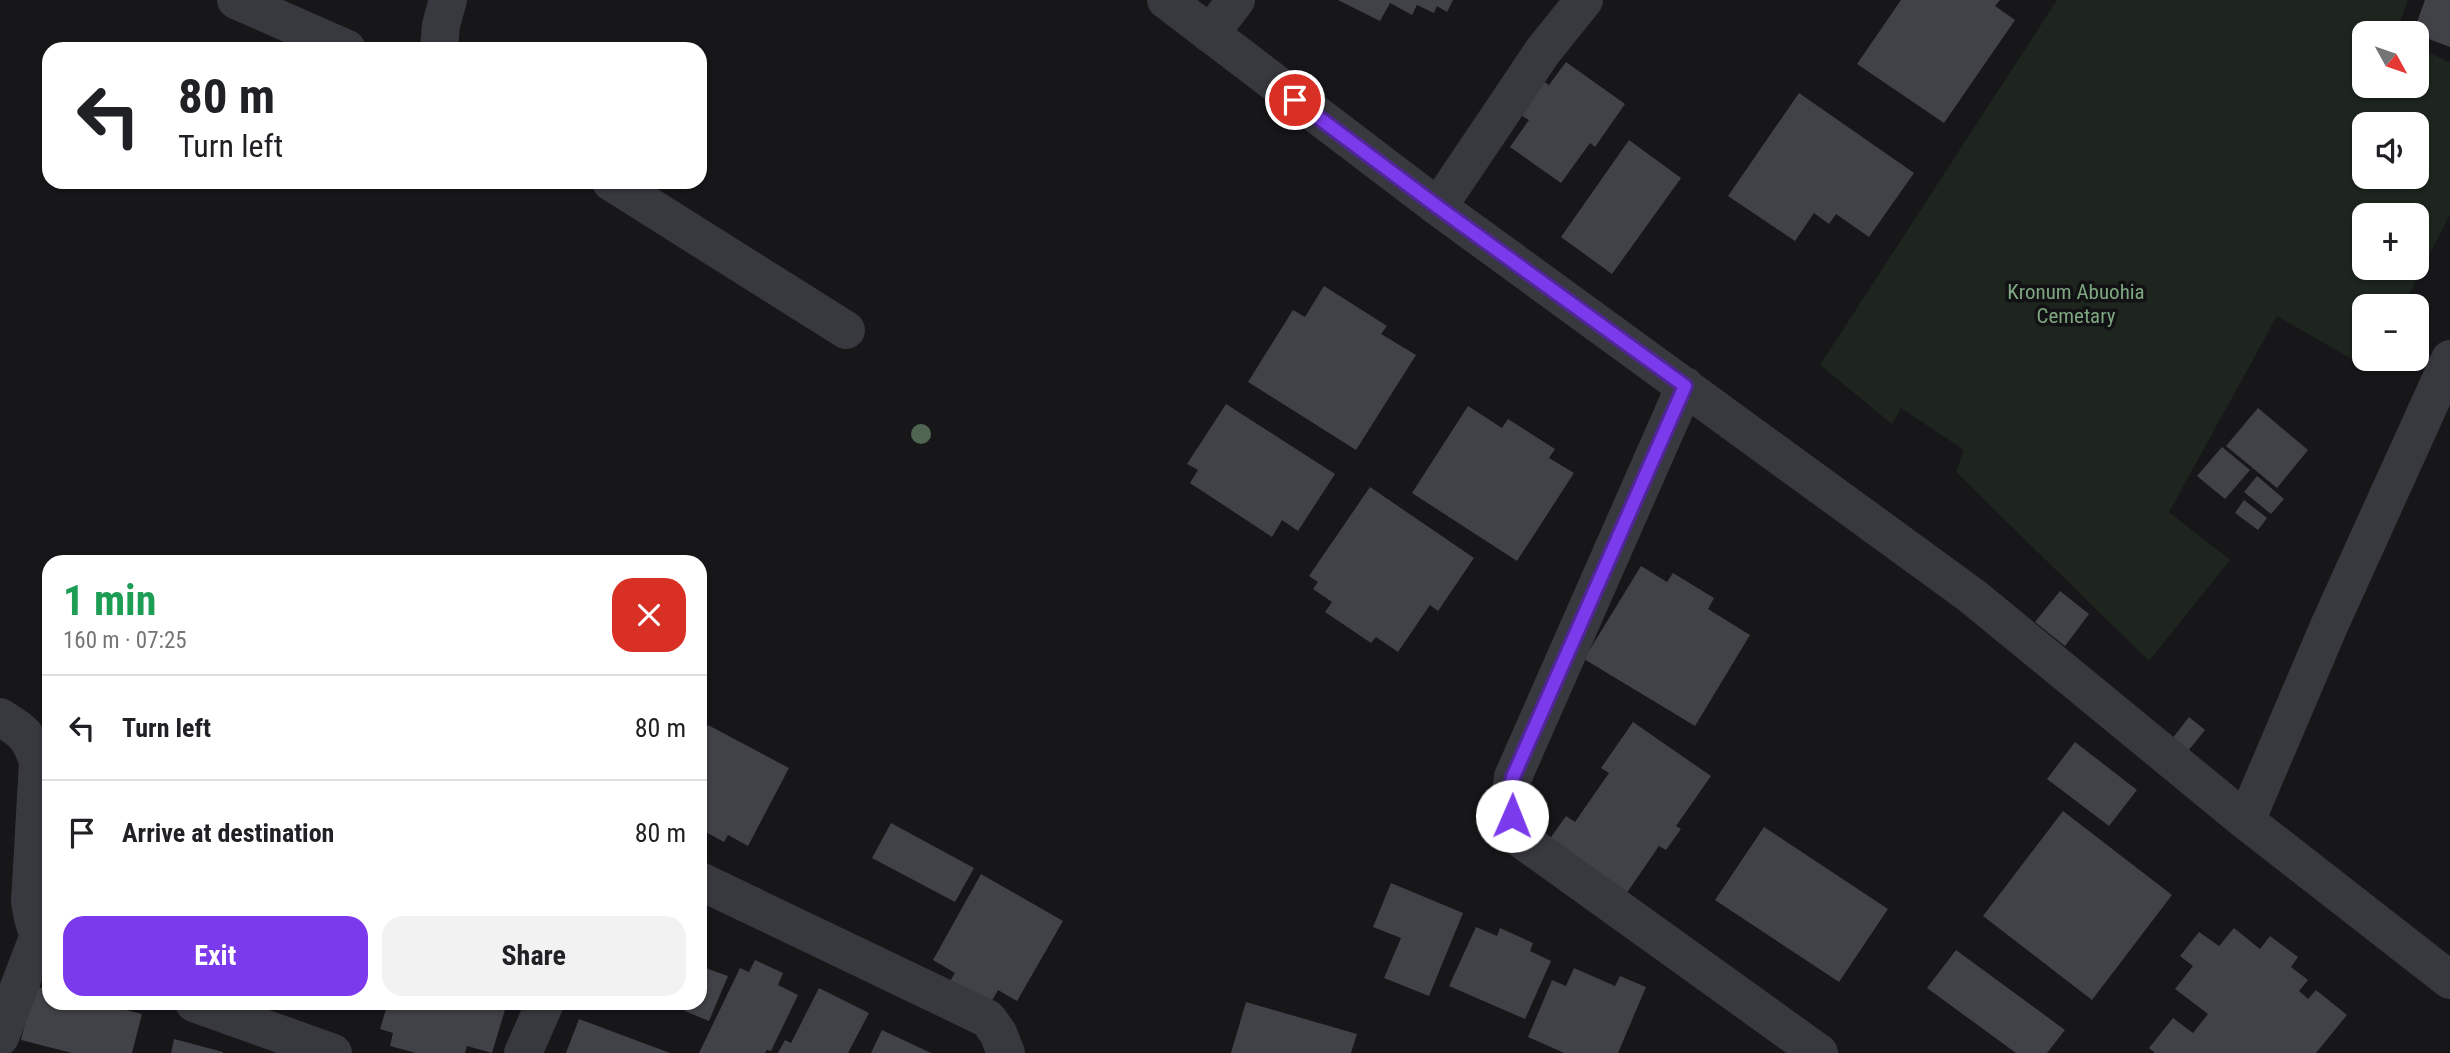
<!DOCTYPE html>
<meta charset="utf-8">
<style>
:root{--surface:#fff;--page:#f2f2f2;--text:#202124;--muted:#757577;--line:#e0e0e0;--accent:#7c3aed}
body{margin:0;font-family:"Roboto Condensed",sans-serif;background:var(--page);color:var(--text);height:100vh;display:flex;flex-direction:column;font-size:26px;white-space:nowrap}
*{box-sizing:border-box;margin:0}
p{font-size:23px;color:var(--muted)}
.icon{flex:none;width:38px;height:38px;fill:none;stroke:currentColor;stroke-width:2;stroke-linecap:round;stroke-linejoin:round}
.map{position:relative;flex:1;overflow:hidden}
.side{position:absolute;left:42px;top:555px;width:665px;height:455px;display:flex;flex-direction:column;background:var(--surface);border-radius:21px;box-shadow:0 2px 5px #0004}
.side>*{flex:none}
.guide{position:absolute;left:42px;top:42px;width:665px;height:147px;border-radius:21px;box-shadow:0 2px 5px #0004;background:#fff;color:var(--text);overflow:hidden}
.needle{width:46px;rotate:130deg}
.controls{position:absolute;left:2352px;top:21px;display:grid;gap:14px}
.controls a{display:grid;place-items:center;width:77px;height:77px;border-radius:14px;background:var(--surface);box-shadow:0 2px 5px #0004;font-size:35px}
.pin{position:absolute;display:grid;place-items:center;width:60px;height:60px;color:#fff;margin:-30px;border:4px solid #fff;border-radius:50%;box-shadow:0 2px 7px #0007}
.me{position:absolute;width:77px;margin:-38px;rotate:1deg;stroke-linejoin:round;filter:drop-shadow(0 0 5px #0008)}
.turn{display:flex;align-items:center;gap:24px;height:147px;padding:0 21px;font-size:32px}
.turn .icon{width:91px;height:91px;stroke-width:2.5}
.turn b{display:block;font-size:49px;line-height:60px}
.round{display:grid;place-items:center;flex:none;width:74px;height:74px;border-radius:21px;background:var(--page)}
.summary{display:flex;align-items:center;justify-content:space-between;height:119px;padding:0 21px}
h1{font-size:42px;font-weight:700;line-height:52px;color:#1e9e55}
.action{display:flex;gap:14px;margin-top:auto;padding:14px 21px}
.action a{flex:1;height:80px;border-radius:21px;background:var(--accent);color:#fff;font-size:28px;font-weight:700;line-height:80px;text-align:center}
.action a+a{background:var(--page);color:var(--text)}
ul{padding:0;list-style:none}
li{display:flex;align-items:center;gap:21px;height:105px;padding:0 21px;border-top:2px solid var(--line)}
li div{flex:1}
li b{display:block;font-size:26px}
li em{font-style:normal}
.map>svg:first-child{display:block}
.green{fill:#1d251e;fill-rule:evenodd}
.building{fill:#414247}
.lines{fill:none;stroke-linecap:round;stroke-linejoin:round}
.street{stroke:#38393f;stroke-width:38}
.tree{fill:#506653}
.route-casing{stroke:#51269a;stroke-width:18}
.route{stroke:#7c3aed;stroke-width:12}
.labels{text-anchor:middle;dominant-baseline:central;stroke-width:7;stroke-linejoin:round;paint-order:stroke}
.park-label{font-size:21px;fill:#7ea781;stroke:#121215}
</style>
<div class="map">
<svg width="2450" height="1053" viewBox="0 0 2450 1053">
<rect width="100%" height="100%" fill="#17171a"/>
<path class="green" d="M2057 0H2408L2396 33H2364V86H2417V46L2450 63V214L2403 306H2364V359H2377L2371 370 2277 316 2169 512 2230 560 2149 661 1956 472 1964 450 1901 408 1892 424 1820 365ZM2364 124H2417V177H2364ZM2364 215H2417V268H2364Z"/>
<path class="building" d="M1338 0H1453L1447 12 1437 6 1434 13 1417 5 1412 15 1390 3 1380 21Z
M1901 0H2000L1995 6 2015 20 1944 123 1857 64Z
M2425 0H2450V47L2413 33Z
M1566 62 1625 104 1595 147 1590 143 1561 183 1510 147 1529 120 1516 112 1540 79 1549 85Z
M1799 93 1914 173 1869 237 1836 214 1829 224 1814 213 1795 241 1728 196Z
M1629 140 1681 178 1612 274 1561 237Z
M1324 286 1387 326 1381 334 1416 355 1356 450 1248 382 1293 310 1305 317Z
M1226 404 1335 474 1298 531 1282 520 1272 537 1190 483 1198 470 1187 464Z
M1468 406 1502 428 1508 419 1555 449 1549 458 1574 473 1517 561 1412 493Z
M2258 408 2308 450 2277 488 2226 446Z
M2222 447 2250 470 2225 499 2197 476Z
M2257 476 2284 499 2271 514 2244 492Z
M1370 487 1474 558 1438 611 1430 605 1398 652 1376 637 1371 643 1325 612 1332 602 1313 589 1318 582 1309 576Z
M2244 500 2267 518 2258 530 2235 513Z
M1641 566 1667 582 1673 573 1714 598 1708 609 1750 635 1695 726 1584 659Z
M2060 591 2089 614 2065 646 2035 622Z
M2189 717 2205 730 2188 751 2172 739Z
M1633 722 1711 776 1676 826 1681 829 1666 850 1659 846 1626 894 1549 840 1566 816 1575 822 1609 773 1601 768Z
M708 725 789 768 748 846 728 835 724 842 700 829V739Z
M2075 742 2137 790 2109 826 2047 779Z
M2063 811 2172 895 2092 1000 1983 916Z
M891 823 974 868 955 902 872 858Z
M1764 827 1888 909 1839 982 1715 900Z
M981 874 1063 921 1017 1001 998 990 989 1006 949 983 955 973 933 960Z
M1391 883 1463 913 1429 996 1384 978 1401 938 1373 927Z
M1476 927 1497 936 1500 928 1533 943 1530 951 1551 961 1525 1019 1449 986Z
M2234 928 2260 949 2270 936 2298 957 2291 967 2308 980 2299 991 2308 999 2316 990 2347 1015 2316 1053H2155L2149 1048 2173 1018 2193 1033 2208 1014 2175 989 2193 966 2180 956 2199 932 2219 946Z
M1956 950 2065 1030 2047 1053H2016L1927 988Z
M755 960 783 973 778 985 798 995 771 1051 767 1050 765 1053H699L740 968 749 972Z
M703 967 728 976 709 1021 685 1011 688 1003H700V974Z
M1574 968 1615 986 1620 976 1646 987 1618 1053H1564L1528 1037 1552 980 1566 986Z
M34 986 49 990V1003H99L142 1014 132 1053H72L21 1040Z
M819 988 869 1013 848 1053H778L785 1040 791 1043Z
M1246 1002 1357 1034 1351 1053H1231Z
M263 1003H280L278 1008Z
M388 1003H507L492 1053 467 1046 465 1053H416L390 1046 393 1033 380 1029Z
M579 1019 670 1053H566Z
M882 1030 931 1053H871Z
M174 1039 223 1052V1053H171Z"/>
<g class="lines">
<path class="street" d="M236 0 347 49
M1166 0 1438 207 1972 596 2246 821 2450 980
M1210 34 1236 0
M439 49 441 25 448 0
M611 182 846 330
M1438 207 1543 51 1584 0
M1685 386 1513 777C1509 803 1511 815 1521 839L1819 1053
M0 717C23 731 30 736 38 762L30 902C33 920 34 932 49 943
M2246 821 2329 626 2450 359
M700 881 988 1019 998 1033 1006 1053
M194 1003 333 1053
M0 1037 39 935
M523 1053 545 1003"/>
</g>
<circle class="tree" cx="921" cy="434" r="10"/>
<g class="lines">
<defs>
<path id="route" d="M1295 100 1438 207 1685 386 1513 777 1510 797 1512 816"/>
</defs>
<use href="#route" class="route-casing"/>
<use href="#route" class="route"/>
</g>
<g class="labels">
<g class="park-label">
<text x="2076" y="292">Kronum Abuohia<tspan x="2076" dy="24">Cemetary</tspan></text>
</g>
</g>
</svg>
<div class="controls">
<a><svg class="needle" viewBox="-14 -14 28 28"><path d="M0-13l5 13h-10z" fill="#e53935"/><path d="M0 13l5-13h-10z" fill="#757577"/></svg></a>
<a><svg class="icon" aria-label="sound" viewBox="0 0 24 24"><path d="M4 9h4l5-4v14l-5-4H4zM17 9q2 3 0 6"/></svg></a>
<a>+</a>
<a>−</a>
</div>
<div class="pin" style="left:1295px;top:100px;background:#d93025"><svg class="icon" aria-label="arrive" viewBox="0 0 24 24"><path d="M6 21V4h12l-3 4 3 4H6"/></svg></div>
<svg class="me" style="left:1512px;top:816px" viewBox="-20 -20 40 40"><circle r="19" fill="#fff"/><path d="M0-13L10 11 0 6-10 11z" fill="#7c3aed"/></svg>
<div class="guide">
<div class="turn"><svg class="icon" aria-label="left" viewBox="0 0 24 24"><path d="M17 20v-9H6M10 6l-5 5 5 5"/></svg><div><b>80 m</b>Turn left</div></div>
</div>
<section class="side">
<div class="summary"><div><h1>1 min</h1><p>160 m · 07:25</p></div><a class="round" style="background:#d93025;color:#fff"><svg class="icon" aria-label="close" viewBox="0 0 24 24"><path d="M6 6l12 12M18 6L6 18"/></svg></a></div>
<ul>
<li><svg class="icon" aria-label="left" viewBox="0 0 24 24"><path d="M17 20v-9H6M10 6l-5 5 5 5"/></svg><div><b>Turn left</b></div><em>80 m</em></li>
<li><svg class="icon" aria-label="arrive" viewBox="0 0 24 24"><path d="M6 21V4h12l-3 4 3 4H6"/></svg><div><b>Arrive at destination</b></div><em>80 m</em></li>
</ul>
<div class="action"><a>Exit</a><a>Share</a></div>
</section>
</div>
